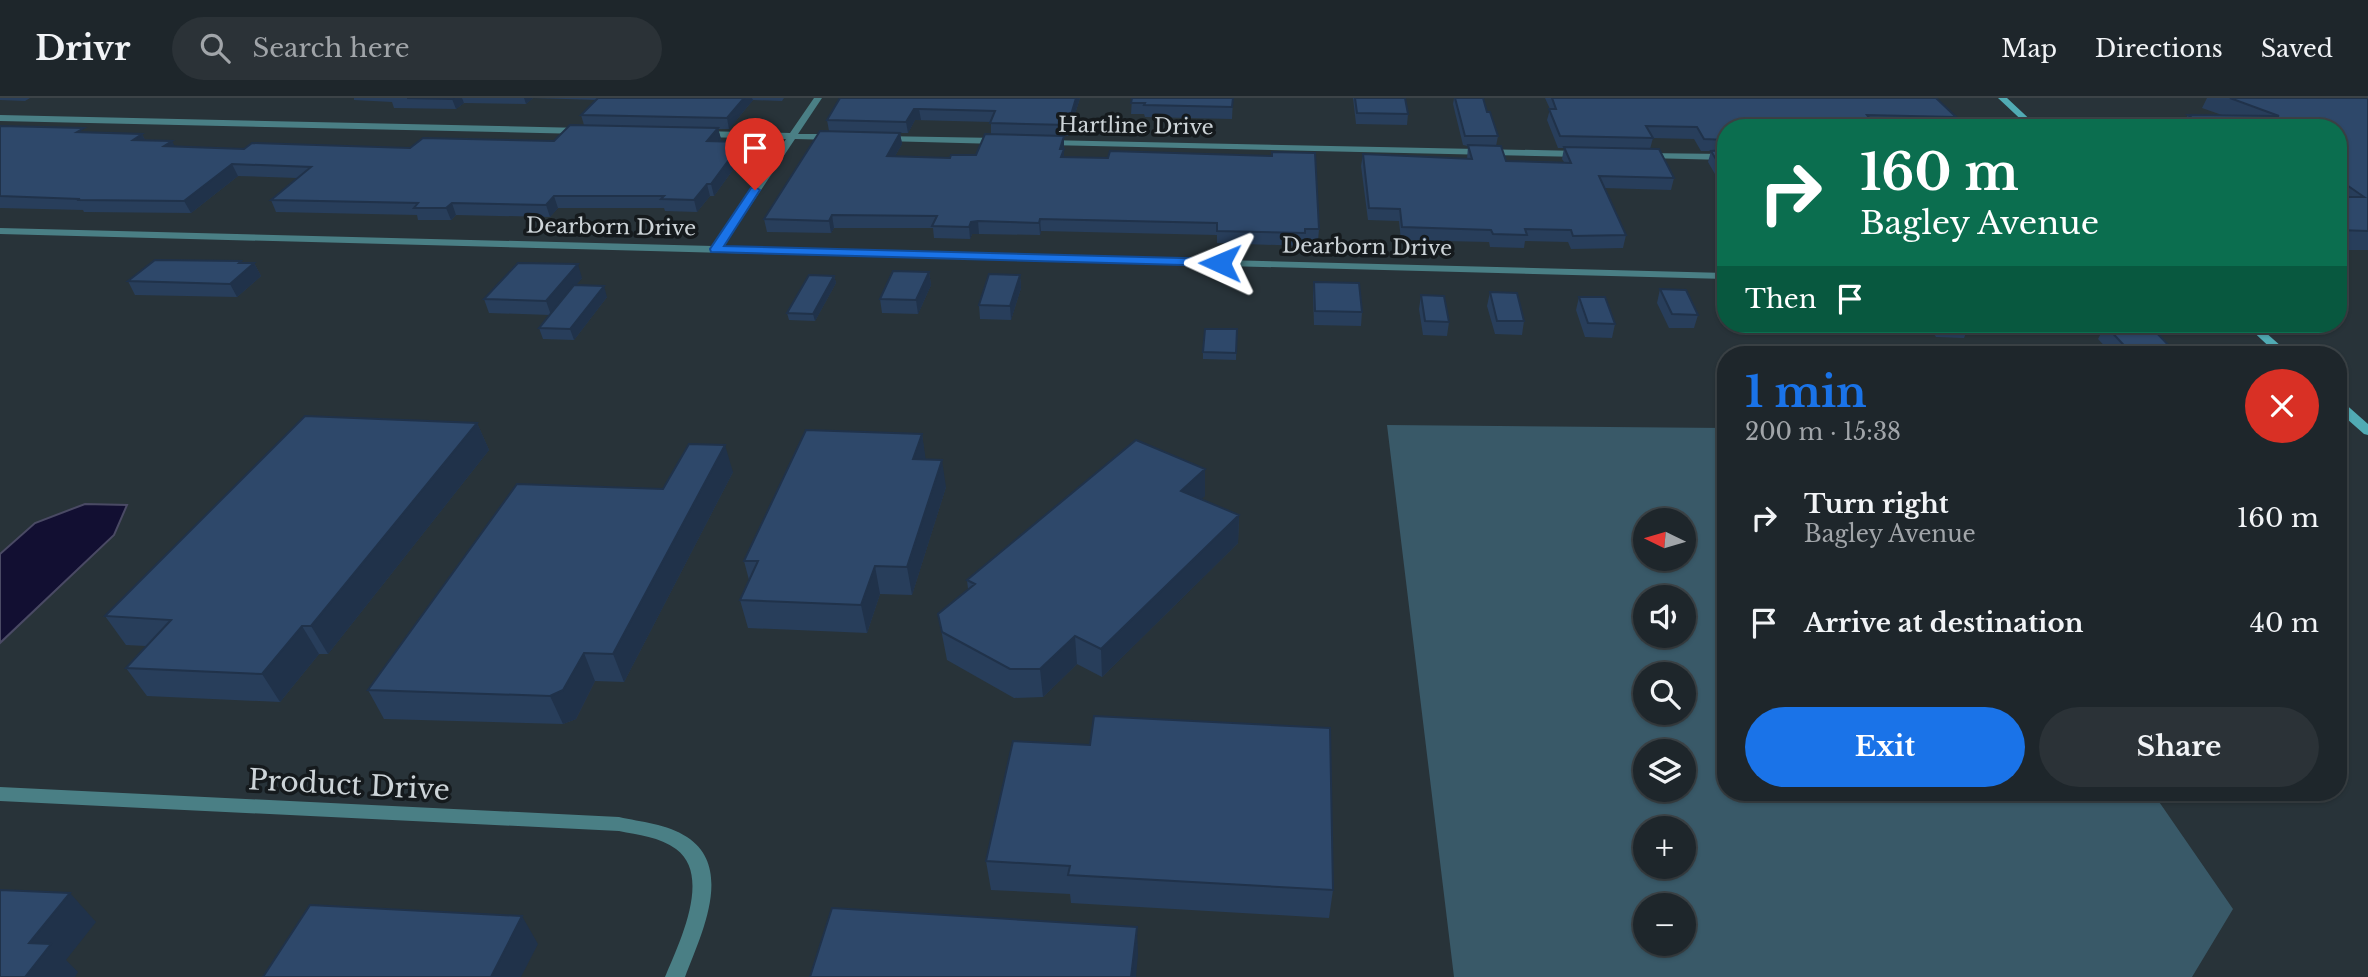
<!DOCTYPE html>
<meta charset="utf-8">
<style>
:root{--surface:#1e262b;--page:#2b3237;--text:#f1f3f6;--muted:#a1a5a9;--line:#3c4347;--accent:#1a73e8}
body{margin:0;font-family:"Libre Baskerville",serif;background:var(--page);color:var(--text);height:100vh;display:flex;flex-direction:column;font-size:26px;white-space:nowrap}
*{box-sizing:border-box;margin:0}
p{font-size:23px;color:var(--muted)}
.icon{flex:none;width:38px;height:38px;fill:none;stroke:currentColor;stroke-width:2;stroke-linecap:round;stroke-linejoin:round}
.map{position:relative;flex:1;overflow:hidden}
.drawer{position:absolute;left:1717px;top:248px;width:630px;height:455px;display:flex;flex-direction:column;background:var(--surface);border-radius:28px;box-shadow:0 2px 5px #0004,0 0 0 2px var(--line)}
.drawer>*{flex:none}
.banner{position:absolute;left:1717px;top:21px;width:630px;height:214px;border-radius:28px;box-shadow:0 2px 5px #0004,0 0 0 2px var(--line);background:#0b6e4f;color:#fff;overflow:hidden}
.needle{width:46px;rotate:275deg}
.buttons{position:absolute;left:1633px;top:410px;display:grid;gap:14px}
.buttons a{display:grid;place-items:center;width:63px;height:63px;border-radius:50%;background:var(--surface);box-shadow:0 2px 5px #0004,0 0 0 2px var(--line);font-size:35px}
.pin{position:absolute;display:grid;place-items:center;width:60px;height:60px;color:#fff;margin:-72px -30px;border-radius:50% 50% 50% 0;rotate:-45deg;box-shadow:0 0 7px #0007}
.pin .icon{rotate:45deg}
.me{position:absolute;width:77px;margin:-38px;rotate:271deg;stroke-linejoin:round;filter:drop-shadow(0 0 5px #0008)}
.turn{display:flex;align-items:center;gap:24px;height:147px;padding:0 28px;font-size:32px}
.turn .icon{width:91px;height:91px;stroke-width:2.5}
.turn b{display:block;font-size:49px;line-height:60px}
.then{display:flex;align-items:center;height:66px;padding:0 28px;background:#0003;gap:14px;font-size:26px}
.round{display:grid;place-items:center;flex:none;width:74px;height:74px;border-radius:37px;background:var(--page)}
.overview{display:flex;align-items:center;justify-content:space-between;height:119px;padding:0 28px}
h1{font-size:42px;font-weight:700;line-height:52px;color:var(--accent)}
.action{display:flex;gap:14px;margin-top:auto;padding:14px 28px}
.action a{flex:1;height:80px;border-radius:42px;background:var(--accent);color:#fff;font-size:28px;font-weight:700;line-height:80px;text-align:center}
.action a+a{background:var(--page);color:var(--text)}
ul{padding:0;list-style:none}
li{display:flex;align-items:center;gap:21px;height:105px;padding:0 28px}
li div{flex:1}
li b{display:block;font-size:26px}
li em{font-style:normal}
header{display:flex;align-items:center;gap:42px;box-sizing:border-box;height:98px;padding:0 35px;background:var(--surface);border-bottom:2px solid var(--line)}
header strong{font-size:33px}
nav{display:flex;gap:38px;margin-inline-start:auto;font-size:24px}
.search{width:490px;height:63px;background:var(--page);display:flex;align-items:center;gap:18px;box-sizing:border-box;padding:0 24px;border-radius:38px;color:var(--muted);font-size:26px}
.map>svg:first-child{display:block}
.green{fill:#395968;fill-rule:evenodd}
.water{fill:#120f32;stroke:#4a4a64;stroke-width:2}
.lines{fill:none;stroke-linecap:round;stroke-linejoin:round}
.street{fill:#4a7f85;fill-rule:evenodd}
.secondary{fill:#51abb4;fill-rule:evenodd}
.wall{fill:#283e5b;fill-rule:evenodd}
.shaded-wall{fill:#20324a}
.building{fill:#2e486a;stroke:#20324a;stroke-width:2}
.route{fill:#1a73e8;stroke:#114b97;stroke-width:2}
.labels{text-anchor:middle;dominant-baseline:central;stroke-width:7;stroke-linejoin:round;paint-order:stroke}
.far-street-label{font-size:21px;fill:#cdd4d8;stroke:#151a1d}
.near-street-label{font-size:28px;fill:#cdd4d8;stroke:#151a1d}
</style>
<header>
<strong>Drivr</strong>
<div class="search"><svg class="icon" aria-label="search" viewBox="0 0 24 24"><circle cx="10" cy="10" r="6"/><path d="M15 15l6 6"/></svg>Search here</div>
<nav><a>Map</a><a>Directions</a><a>Saved</a></nav>
</header>
<div class="map">
<svg width="2368" height="879" viewBox="0 0 2368 879">
<rect width="100%" height="100%" fill="#283339"/>
<path class="green" d="M1387 327 1725 330 1726 695H2153L2233 811 2192 879H1454ZM1645 422H1684V460H1645ZM1645 499H1684V537H1645ZM1645 576H1684V614H1645ZM1645 653H1684V691H1645ZM1645 730H1684V768H1645ZM1645 807H1684V845H1645Z"/>
<path class="water" d="M85 406 127 407 114 437 0 545V456L35 425Z"/>
<g class="lines">
<path class="street" d="M814 0H822L798 36H835L839 39 835 42 795 41 723 149 1726 175V181L0 136V130L713 148 786 41 701 39 697 36 701 33 790 35Z
M0 17 583 30 587 33 583 36 0 23Z
M880 38 999 40 1003 43 999 46 883 43 880 42Z
M1045 42 1580 53 1585 56 1580 59 1048 47 1045 46Z
M1643 55 1726 56V62L1646 60 1643 59Z
M0 689 619 719C641 724 667 726 687 739 735 770 700 839 685 879H665C678 847 713 778 676 751 660 739 638 737 619 733L0 703Z"/>
<path class="secondary" d="M1998 0H2007L2039 30H2030Z
M2245 226H2256L2291 257H2278Z
M2338 302 2342 303 2368 326V337L2364 336 2338 313Z"/>
</g>
<path class="wall" d="M0 0H30L25 3 0 2Z
M354 0H784L782 3 753 2 729 31H718L721 41 719 44H742L745 55 714 98H710L697 114 665 113 664 110H558L550 119 456 117 451 122H418L417 117 276 114 271 102 297 80 238 78 191 115 84 114 83 112 0 110V28L87 35 142 36 145 42 175 49 244 51 410 50 554 43 584 27 581 17 597 2 533 0 526 6 464 5 456 11 394 10 392 4 354 2Z
M840 0H1080L1068 38H1064V59L1319 131 1318 143H1305V148L1217 145V137L1041 133 1040 137 979 136H972L970 141 934 140 933 130H834L831 135 767 134 764 121 829 33 827 22ZM915 22 991 24V37L976 57 950 60 895 58 902 46 900 35H908Z
M1125 0H1233L1232 21 1145 19 1144 16H1131L1132 0Z
M1353 0H1405L1408 16 1407 27 1356 26Z
M1454 0H1483L1487 14 1498 38 1496 48 1506 63 1564 64 1562 61 1564 50H1558L1547 22 1550 11 1545 0H1936L1956 19 1952 30 1876 29 1726 30V95L1708 64 1711 53H1701L1694 41 1653 40 1650 51 1674 80 1671 92 1604 90 1626 137 1623 150 1571 151 1568 144 1525 143 1524 150 1490 149 1489 144 1401 142 1399 123 1368 122 1361 68 1363 56 1467 61 1468 48 1463 47 1453 6Z
M2207 0H2368V152H2338V30H2181L2188 17H2222L2202 10Z
M241 163V165H254L261 178 237 199 135 197 128 183Z
M929 174 931 187 918 216 882 215 880 201Z
M1020 177 1021 190 1011 222 980 221 979 207Z
M834 178 836 185 815 223 789 222 787 215Z
M582 180 576 187 607 199 574 242 543 241 539 230 550 217 489 215 484 201Z
M1314 184 1362 214 1361 228 1314 227 1313 197Z
M1660 191 1698 217 1694 230H1669L1657 205Z
M1490 194 1524 223 1522 237 1495 236 1487 208Z
M1421 197 1449 224 1447 238 1423 237 1419 211Z
M1579 199 1615 226 1612 240 1585 239 1576 212Z
M1749 226H1787L1784 233 1752 232Z
M1837 226H1927L1925 230 1839 229Z
M1927 226H1970L1964 240 1936 239Z
M2105 227 2178 257H2113L2098 241Z
M1237 231 1236 262 1203 261V254Z
M477 325 489 352 328 556H319L280 604 147 598 126 570 146 548 126 547 105 518Z
M922 336 925 361 946 389 912 497 880 496 867 535 748 530 740 502 749 482 744 463Z
M733 374 624 584 595 583 576 621 563 626 384 621 368 592 663 391Z
M1205 398 1201 401 1239 417 1238 445 1102 579 1077 566 1043 599 1014 600 947 562 938 516 968 491 967 482Z
M1013 643 1333 792 1329 820 1071 805 1070 796 991 792 986 763Z"/>
<path class="shaded-wall" d="M453 0H462L464 5 456 11 452 1Z
M524 0H533L526 6Z
M744 0H752L753 2 729 31 727 20Z
M1076 0H1080L1068 38V27Z
M914 11H919L921 22H915L908 35 906 24Z
M718 30 721 41 710 55 707 43Z
M900 35 902 46 888 70 887 58Z
M142 36 148 48 133 42Z
M1064 38V62L1062 71 1060 51Z
M172 43 178 54 164 48Z
M742 44 745 55 714 98 711 86Z
M232 66 238 78 191 115 184 103Z
M707 86 710 98 697 114 694 102Z
M554 98 558 110 550 119 546 107Z
M452 105 456 117 451 122 446 110Z
M832 117 834 130 831 135 829 123Z
M1040 121 1041 133 1040 137 1039 125Z
M978 123 979 136H972L970 141 969 129 971 124Z
M241 163 245 173 254 165 261 178 237 199 230 186 239 165Z
M578 166 582 180 551 217 546 203Z
M929 174 931 187 918 216 916 202Z
M1020 177 1021 190 1011 222 1010 208Z
M834 178 836 185 815 223 813 216Z
M604 188 607 199 574 242 570 231Z
M477 325 489 352 328 556 311 528Z
M922 336 926 363 913 361Z
M725 347 733 374 624 584 613 556Z
M942 362 946 389 912 497 907 469Z
M1205 371V398L1181 420V393Z
M1239 417 1238 445 1102 579 1101 551Z
M875 468 880 496 867 535 861 507Z
M302 528 319 556 280 604 262 576Z
M1075 538 1077 566 1043 599 1040 571Z
M584 555 595 583 576 621 563 626 550 598Z
M70 795 96 824 66 862 78 874 75 879H25L29 845Z
M522 818 538 846 521 879H491Z
M1137 829 1138 857 1136 879H1131Z"/>
<path class="building" d="M407 0H453L452 1Z
M598 0H744L727 20 581 17Z
M840 0H1076L1068 27 990 25 995 13 919 11H914L906 24 827 22Z
M1132 0H1233L1232 9 1144 7 1145 5H1131Z
M1355 0H1405L1408 16 1357 15Z
M1455 0H1483L1487 14H1490L1498 38H1465Z
M1552 0H1936L1956 19 1867 17 1877 30H1726V42L1704 41 1697 29 1646 28 1653 40 1560 38 1549 11H1556Z
M2230 0H2368V133L2338 132V99H2364L2341 83 2338 71V30H2205L2188 17 2279 18Z
M570 27 718 30 707 43 742 44 711 86H707L694 102 661 101 664 98H554L546 107 452 105 446 110H414L418 105 271 102 311 69 232 66 184 103 77 102 80 101 0 98V28L84 30 77 34 142 36 133 42 172 43 164 48 244 51 252 45 410 50 423 40 554 43Z
M820 33 900 35 887 58 950 60 951 57H976L985 36 1064 38 1060 51H1064L1061 59 1108 60 1110 53 1272 58V54L1315 55 1319 131H1305V135L1217 133V125L1040 121 1039 125 978 123 971 124 969 129 932 128 937 118 832 117 829 123 764 121Z
M1468 47 1501 48 1506 63 1571 65 1564 49 1659 51 1674 80 1599 78 1626 137 1573 138 1571 132 1525 131 1527 137 1493 136 1491 132 1402 129 1400 111 1369 110 1363 56 1472 61Z
M1726 52V78L1711 53Z
M155 162 241 163 239 165H254L230 186 128 183Z
M518 165 578 166 546 203 484 201Z
M893 173 929 174 916 202 880 201Z
M989 176 1020 177 1010 208 979 207Z
M809 177 834 178 813 216 787 215Z
M1314 184 1359 185 1362 214 1315 213Z
M574 187 604 188 570 231 539 230Z
M1660 191 1686 192 1698 217 1672 216Z
M1490 194 1517 195 1524 223H1497Z
M1421 197 1444 198 1449 224 1425 223Z
M1579 199H1605L1615 226 1588 225Z
M2105 227 2150 228 2178 257H2133Z
M1205 231H1237L1236 255 1203 254Z
M305 318 477 325 311 528H302L262 576 126 570 171 522 105 518Z
M806 332 922 336 913 361 942 362 907 469 875 468 861 507 740 502 758 463H744Z
M1136 342 1205 371 1181 393 1239 417 1101 551 1075 538 1040 571H1010L942 534 938 516 975 486 967 482Z
M689 346 725 347 613 556 584 555 563 592 550 598 368 592 517 386 663 391Z
M1094 618 1330 630 1333 792 1068 777 1070 768 986 763 1013 643 1090 647Z
M0 792 70 795 29 845 51 846 25 879H0Z
M310 807 522 818 491 879H263Z
M832 810 1137 829 1131 879H810Z"/>
<path class="route" d="M755 89 760 92 724 148 1220 161 1226 165 1220 168 711 154 710 151 751 90Z"/>
<g class="labels">
<g class="far-street-label">
<text transform="translate(1136 28) rotate(1)">Hartline Drive</text>
<text transform="translate(611 129) rotate(1)">Dearborn Drive</text>
<text transform="translate(1367 149) rotate(1)">Dearborn Drive</text>
</g>
<g class="near-street-label">
<text transform="translate(349 687) rotate(3)">Product Drive</text>
</g>
</g>
</svg>
<div class="buttons">
<a><svg class="needle" viewBox="-14 -14 28 28"><path d="M0-13l5 13h-10z" fill="#e53935"/><path d="M0 13l5-13h-10z" fill="#a1a5a9"/></svg></a>
<a><svg class="icon" aria-label="sound" viewBox="0 0 24 24"><path d="M4 9h4l5-4v14l-5-4H4zM17 9q2 3 0 6"/></svg></a>
<a><svg class="icon" aria-label="search" viewBox="0 0 24 24"><circle cx="10" cy="10" r="6"/><path d="M15 15l6 6"/></svg></a>
<a><svg class="icon" aria-label="layers" viewBox="0 0 24 24"><path d="M12 4l9 5-9 5-9-5zM3 14l9 5 9-5"/></svg></a>
<a>+</a>
<a>−</a>
</div>
<div class="pin" style="left:755px;top:92px;background:#d93025"><svg class="icon" aria-label="arrive" viewBox="0 0 24 24"><path d="M6 21V4h12l-3 4 3 4H6"/></svg></div>
<svg class="me" style="left:1220px;top:165px" viewBox="-20 -20 40 40"><path d="M0-17L14 15 0 8-14 15z" fill="#1a73e8" stroke="#fff" stroke-width="4"/></svg>
<div class="banner">
<div class="turn"><svg class="icon" aria-label="right" viewBox="0 0 24 24"><path d="M7 20v-9h11M14 6l5 5-5 5"/></svg><div><b>160 m</b>Bagley Avenue</div></div>
<div class="then">Then<svg class="icon" aria-label="arrive" viewBox="0 0 24 24"><path d="M6 21V4h12l-3 4 3 4H6"/></svg></div>
</div>
<section class="drawer">
<div class="overview"><div><h1>1 min</h1><p>200 m · 15:38</p></div><a class="round" style="background:#d93025;color:#fff"><svg class="icon" aria-label="close" viewBox="0 0 24 24"><path d="M6 6l12 12M18 6L6 18"/></svg></a></div>
<ul>
<li><svg class="icon" aria-label="right" viewBox="0 0 24 24"><path d="M7 20v-9h11M14 6l5 5-5 5"/></svg><div><b>Turn right</b><p>Bagley Avenue</p></div><em>160 m</em></li>
<li><svg class="icon" aria-label="arrive" viewBox="0 0 24 24"><path d="M6 21V4h12l-3 4 3 4H6"/></svg><div><b>Arrive at destination</b></div><em>40 m</em></li>
</ul>
<div class="action"><a>Exit</a><a>Share</a></div>
</section>
</div>
